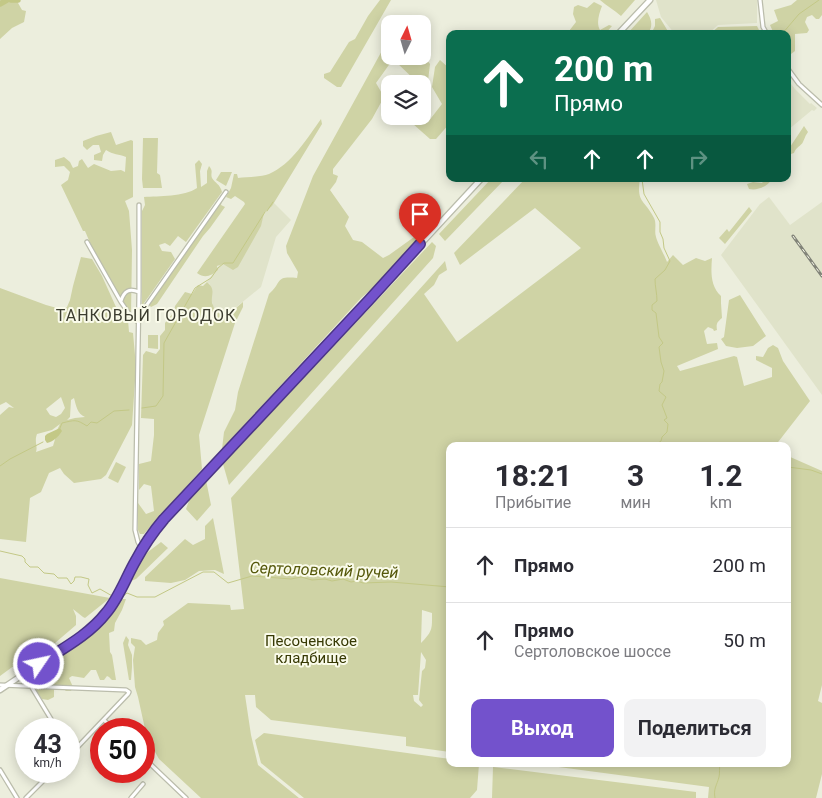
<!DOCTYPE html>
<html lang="ru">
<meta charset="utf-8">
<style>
:root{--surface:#fff;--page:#f2f2f3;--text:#2b2b33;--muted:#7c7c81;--line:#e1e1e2;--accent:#7352cc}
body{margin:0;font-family:Roboto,sans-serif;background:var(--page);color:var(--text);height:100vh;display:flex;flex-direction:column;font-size:19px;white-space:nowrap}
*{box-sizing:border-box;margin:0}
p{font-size:16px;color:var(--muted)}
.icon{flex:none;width:28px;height:28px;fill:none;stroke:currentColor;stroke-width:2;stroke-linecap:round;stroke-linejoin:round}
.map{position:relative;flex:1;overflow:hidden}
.sheet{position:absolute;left:446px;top:442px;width:345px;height:325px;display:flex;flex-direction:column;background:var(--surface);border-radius:10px;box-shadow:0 2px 12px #0003}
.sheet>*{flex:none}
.guide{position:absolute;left:446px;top:30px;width:345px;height:152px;border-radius:10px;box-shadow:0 2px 12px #0003;background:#0b6e4f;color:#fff;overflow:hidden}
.needle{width:32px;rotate:5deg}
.tools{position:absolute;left:381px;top:15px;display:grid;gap:10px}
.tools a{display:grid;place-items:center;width:50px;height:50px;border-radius:10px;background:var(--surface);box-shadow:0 2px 12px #0003;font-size:25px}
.speed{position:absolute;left:15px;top:718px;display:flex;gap:10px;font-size:25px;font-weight:700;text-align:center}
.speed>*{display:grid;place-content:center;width:65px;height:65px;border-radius:50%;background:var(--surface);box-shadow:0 2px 12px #0003;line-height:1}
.speed small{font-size:12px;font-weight:400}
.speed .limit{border:8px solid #d22;background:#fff;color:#111}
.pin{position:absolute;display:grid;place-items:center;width:42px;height:42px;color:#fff;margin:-51px -21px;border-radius:50% 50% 50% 0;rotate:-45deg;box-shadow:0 0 5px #0007}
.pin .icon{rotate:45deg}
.me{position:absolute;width:55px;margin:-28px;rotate:56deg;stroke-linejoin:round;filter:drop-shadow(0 0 4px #0008)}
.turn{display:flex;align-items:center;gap:18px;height:105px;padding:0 25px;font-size:22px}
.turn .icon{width:65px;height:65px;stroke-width:2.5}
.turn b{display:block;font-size:35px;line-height:42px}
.lanes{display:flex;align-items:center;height:48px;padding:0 25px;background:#0003;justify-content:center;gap:25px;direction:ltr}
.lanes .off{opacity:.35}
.eta{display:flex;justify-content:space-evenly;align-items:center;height:85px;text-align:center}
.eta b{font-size:30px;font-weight:700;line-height:35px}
.action{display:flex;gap:10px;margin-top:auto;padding:10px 25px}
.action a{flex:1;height:58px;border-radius:10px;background:var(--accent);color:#fff;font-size:20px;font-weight:700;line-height:58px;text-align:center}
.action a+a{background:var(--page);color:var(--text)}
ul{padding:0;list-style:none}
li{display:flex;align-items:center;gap:15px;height:75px;padding:0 25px;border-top:1px solid var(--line)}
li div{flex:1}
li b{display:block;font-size:19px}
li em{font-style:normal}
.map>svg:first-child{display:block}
.built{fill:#e0e3ca}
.green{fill:#cfd3a5;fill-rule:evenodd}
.water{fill:#c3c886}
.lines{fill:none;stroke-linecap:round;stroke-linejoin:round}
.stream{stroke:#c3c886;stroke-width:1}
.river{stroke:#c3c886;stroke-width:5.5}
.minor-casing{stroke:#bbbdac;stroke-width:5.5}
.major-casing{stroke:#bbbdac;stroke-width:7}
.minor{stroke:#fff;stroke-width:3}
.major{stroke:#fff;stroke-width:4.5}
.rail-casing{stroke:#818378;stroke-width:3}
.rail{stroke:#fafbea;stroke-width:1;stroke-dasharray:4;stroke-linecap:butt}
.route-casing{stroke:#4b3585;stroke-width:12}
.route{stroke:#7352cc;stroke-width:9}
.labels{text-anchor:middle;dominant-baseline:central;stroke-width:4;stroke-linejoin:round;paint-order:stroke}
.park-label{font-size:15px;fill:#373904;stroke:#fafbea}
.neighbourhood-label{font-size:16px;letter-spacing:1px;fill:#3c3d30;stroke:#fafbea}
.water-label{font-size:16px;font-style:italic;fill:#55580b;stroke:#fafbea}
</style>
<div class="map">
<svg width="822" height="798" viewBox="0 0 822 798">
<rect width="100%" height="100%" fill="#eceedd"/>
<path class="built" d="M656 0H757V23L718 25 708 34H675L661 17Z
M788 80 795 89 810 104 811 103 817 108 814 111 812 110 788 130Z
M769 197 790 225 822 202V395L721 255 760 204Z
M273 202 291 220 276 237 261 287 229 313 220 314 215 312 212 302 210 284 207 282 223 260Z"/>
<path class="green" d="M0 0H19L18 3 22 10 26 11 24 22 12 28 0 39Z
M380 0H391L341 87H337L324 78V74L330 72 349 42 355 39 368 16Z
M600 0H635L621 16C614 10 607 6 600 0Z
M797 0H822V15L819 19H816L812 15 807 17 805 22 809 30 807 33 795 34V51L791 54H788V34H774L770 25 778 21 774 10 791 5Z
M594 2 602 6C599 14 596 23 600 30L609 25 612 26 605 34H569V31L576 22 573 14 574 7 578 5 587 8Z
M647 12C652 20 653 26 648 34H627Z
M660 18 669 33 670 34H651L655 26V19Z
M757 26 761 34H710L718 27Z
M390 44V56H415L421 62 427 60 430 64 428 81 418 83 396 62H391L376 83 384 97 372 119 333 169V174L338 176 336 182 330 190 349 217 345 226 353 240 362 242 383 258 389 255 428 227V229L380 282 361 298 222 449 224 432 235 410 238 392 269 294C283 282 274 276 297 278L298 272 287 253 286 246 313 176 384 47Z
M440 60 450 69V123L436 139H430L404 116H419V120L425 123 428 122 442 104 432 87 435 67Z
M321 119 322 124 272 206 264 213 261 226 238 267 233 270 223 264 217 266 218 270C211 276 205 279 197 273L245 204 244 202 235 196 231 199 226 197 231 188 234 174H237L238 178C247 177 261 177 269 174 291 165 308 137 321 119Z
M804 126 808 132C805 136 805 138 803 142 801 146 796 147 794 153L791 154 788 150Z
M111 132 116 145 131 140 133 141V197L125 201 129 211 132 250 131 315 94 252 85 231H83L61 185 68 180 70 172 64 166 55 167V160L64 157 70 162 73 168 78 166 79 161 82 159 88 168 94 164 111 171 121 170 125 172 126 157C119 154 113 155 106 150L103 155 102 161 94 160V155L101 152 99 145H93L87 150 83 146V141L96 136Z
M143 138H158L157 173 160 175 162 188H143L142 179Z
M199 160 202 164 200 171 201 187 207 183V171L209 166C214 172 210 173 212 178 215 183 220 184 222 192L186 242 178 236 170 246 165 243 159 245 162 251 171 252 175 259 142 306V211L145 205 144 197C159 196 184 197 197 188L195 164Z
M221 172H232L226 186 216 180Z
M491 179H505L445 241 439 234Z
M525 179H640C636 203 645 200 654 218 657 224 654 231 656 237 657 242 665 256 667 262L673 255 683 265 696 258 705 261 712 258C711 271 710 286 721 296V303L722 318C717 322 716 324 717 330L714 331 713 329 708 327 704 331 706 340 707 344 717 343 718 349 677 366 680 371 734 356 737 357 744 386 772 377V368L756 360V356L763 357 768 348 773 345 778 348 783 361 810 401 775 446H450V752L406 746V737L271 720 256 707 255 695H245L251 735 258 765 299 798H201L159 759 147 738 138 697 135 687 133 660 135 647 131 643V638L141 640 146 645 157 640 158 633 164 625 163 621 188 603 230 605 231 610 244 609 231 498 445 261 447 270 439 275 434 285 424 294 457 342 581 248 535 208 460 265 454 253ZM422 610 432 613C432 629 433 631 421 643ZM421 652 426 660 425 668 422 671 419 700 423 705 421 707 414 701 413 695H418Z
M765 179H772C768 186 758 191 749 189L747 184 753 182 762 183Z
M222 200 221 205 225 207 210 228 203 236 157 304 151 307 149 305Z
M749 207 752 211 725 244 719 238 727 229 729 232Z
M432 242 436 246 433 258 229 485 223 464Z
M81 257 92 259 102 276 116 307 128 320 129 332 133 333 136 366 132 425 106 475 101 479 74 483 64 474 60 468 49 473 41 492 30 498 26 542 0 539V415L9 407 14 408 6 402 0 405V288L46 305 57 308 67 307 70 300 73 286ZM61 397 65 408 61 414 56 417 50 415 46 409ZM74 398C76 405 77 414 85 417L75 418 67 420 70 417 71 400ZM60 424 55 434 56 436 53 446 36 452C38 446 34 442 37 434L52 430Z
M207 282C216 290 211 293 212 303 213 304 215 311 215 312 227 317 235 309 243 302V307L235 323 199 435 202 469 144 534H140L138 530V503L146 514 154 511 151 486 144 484 139 490V464L151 461 154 435V419L141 418 143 355 146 351 156 354 160 349V336L165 330V323L174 312 175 306 185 292 192 294 198 285 203 286Z
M740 295 766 336 753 346 737 348 726 346 721 339 724 337 729 300Z
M148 335H158V349L148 348Z
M788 456 822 471V685L818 701 822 703V774L816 798H708L709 787 536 764H788Z
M116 462 126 467 118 483 108 478Z
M206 480 211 505 197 521 186 509 190 498Z
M213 518 224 574 215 570 199 571 185 580 171 583 145 581V577L185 539 193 545 205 539V526Z
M161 542 168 548 136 579 131 581 144 555Z
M0 578 110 598 85 618 83 617 73 609 76 616V625L55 643 15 665 0 676Z
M123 599H126L122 610 115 623 114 631 109 633 110 652 112 655 116 680H112L109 677 107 676 104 680H100L96 670H91L84 678 72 676 69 678 73 687 71 691H66L60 686 54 688V697L48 700 42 699 31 683 21 680 79 641 106 617 119 601Z
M126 636 129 640 128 645 132 655V667L131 680H129L123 643Z
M264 733 450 759V764H479L477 790 470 798H304L261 763 255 740Z
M493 767 696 792V798H492Z"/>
<path class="water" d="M60 428 62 431C58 437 54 441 47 443L45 440V436L47 434Z"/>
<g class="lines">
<path class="stream" d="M782 34 799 14 819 0
M642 179 644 194 660 222V232L663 239 664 248 670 261 665 270 655 279C655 287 657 293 657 301L652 305V310L656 313 659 337 663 343 659 347 661 362 664 371 662 382 660 384 659 391 666 397 662 405 667 418 664 420 668 424 667 432 662 437 661 441 657 444V446
M267 211 273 202
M142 408 156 406 163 396 164 343 195 288 211 278 218 268 224 263H233L265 212
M60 428 62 423C75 420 76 419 87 426L91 422 97 423 114 411 129 410
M0 466 10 459 43 442
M788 467 811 470 822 474
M0 551 22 556 25 559V562L30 567H38L44 573 54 574 58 578H67L71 584 74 581 75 577H81L89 579 88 585 92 593 100 589 114 597
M117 598H121L127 593 137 597H155L203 572H214L228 583 252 576 291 579 301 577 312 580 325 579 332 581 343 579 351 582 357 581 363 583 391 582 450 587
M715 798C713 789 717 785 719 777 720 773 719 768 720 764"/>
<path class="river" d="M11 0H18
M0 4 7 0"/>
<defs>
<path id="minor" d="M760 0 763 27 767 34
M788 69 799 84 822 105
M139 205V292L135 530 138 542 142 549
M87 242 121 302 132 318 138 322
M121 301C124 291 129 288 139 292
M139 316 226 192
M0 685 126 690 129 692 128 694 69 756
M31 686 57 729
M104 720 113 729
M144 758 186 798
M0 770 17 798
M26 798 53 771
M131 798 143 784"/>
<path id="major" d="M618 34 650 0
M0 690 85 633 102 619 113 603 136 560 148 540 164 519 369 300 481 179"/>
</defs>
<use href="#minor" class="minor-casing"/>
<use href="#major" class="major-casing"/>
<use href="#minor" class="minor"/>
<use href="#major" class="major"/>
<defs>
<path id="rail" d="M793 236 822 276"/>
</defs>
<use href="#rail" class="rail-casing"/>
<use href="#rail" class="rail"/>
</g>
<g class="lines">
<defs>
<path id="route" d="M39 664C62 649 89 635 106 613 119 598 126 577 136 560 144 545 153 532 164 519L369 300 420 244"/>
</defs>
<use href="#route" class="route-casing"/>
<use href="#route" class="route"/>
</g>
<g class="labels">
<g class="park-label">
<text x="311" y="641">Песоченское<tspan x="311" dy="17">кладбище</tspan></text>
</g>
<g class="neighbourhood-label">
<text x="146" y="315">ТАНКОВЫЙ ГОРОДОК</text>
</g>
<g class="water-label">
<text transform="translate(324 570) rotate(2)">Сертоловский ручей</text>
</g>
</g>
</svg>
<div class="tools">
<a><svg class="needle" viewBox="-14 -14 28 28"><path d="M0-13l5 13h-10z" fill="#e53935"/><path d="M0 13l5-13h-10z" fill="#7c7c81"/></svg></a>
<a><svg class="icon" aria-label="layers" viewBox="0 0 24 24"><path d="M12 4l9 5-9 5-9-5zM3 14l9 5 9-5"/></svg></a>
</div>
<div class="speed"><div>43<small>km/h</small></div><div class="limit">50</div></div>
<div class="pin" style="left:420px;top:244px;background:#d93025"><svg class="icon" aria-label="arrive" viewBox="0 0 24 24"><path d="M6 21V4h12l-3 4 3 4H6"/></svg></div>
<svg class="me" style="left:39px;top:664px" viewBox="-20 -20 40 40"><circle r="17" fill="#7352cc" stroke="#fff" stroke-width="3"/><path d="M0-11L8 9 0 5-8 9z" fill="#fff"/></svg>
<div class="guide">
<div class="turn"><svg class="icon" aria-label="ahead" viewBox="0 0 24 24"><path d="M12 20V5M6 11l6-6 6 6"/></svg><div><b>200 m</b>Прямо</div></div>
<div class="lanes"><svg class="icon off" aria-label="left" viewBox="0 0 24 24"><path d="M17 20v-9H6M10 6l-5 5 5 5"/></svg><svg class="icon" aria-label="ahead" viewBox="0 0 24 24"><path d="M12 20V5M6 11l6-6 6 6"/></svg><svg class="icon" aria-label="ahead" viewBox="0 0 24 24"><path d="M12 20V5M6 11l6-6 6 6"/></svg><svg class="icon off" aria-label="right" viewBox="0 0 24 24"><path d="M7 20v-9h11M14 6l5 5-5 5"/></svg></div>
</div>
<section class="sheet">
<div class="eta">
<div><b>18:21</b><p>Прибытие</p></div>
<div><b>3</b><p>мин</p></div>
<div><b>1.2</b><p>km</p></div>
</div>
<ul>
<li><svg class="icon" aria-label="ahead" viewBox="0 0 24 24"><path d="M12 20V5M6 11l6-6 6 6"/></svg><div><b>Прямо</b></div><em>200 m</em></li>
<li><svg class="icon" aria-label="ahead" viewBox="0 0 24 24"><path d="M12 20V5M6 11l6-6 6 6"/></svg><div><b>Прямо</b><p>Сертоловское шоссе</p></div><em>50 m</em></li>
</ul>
<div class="action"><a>Выход</a><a>Поделиться</a></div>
</section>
</div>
